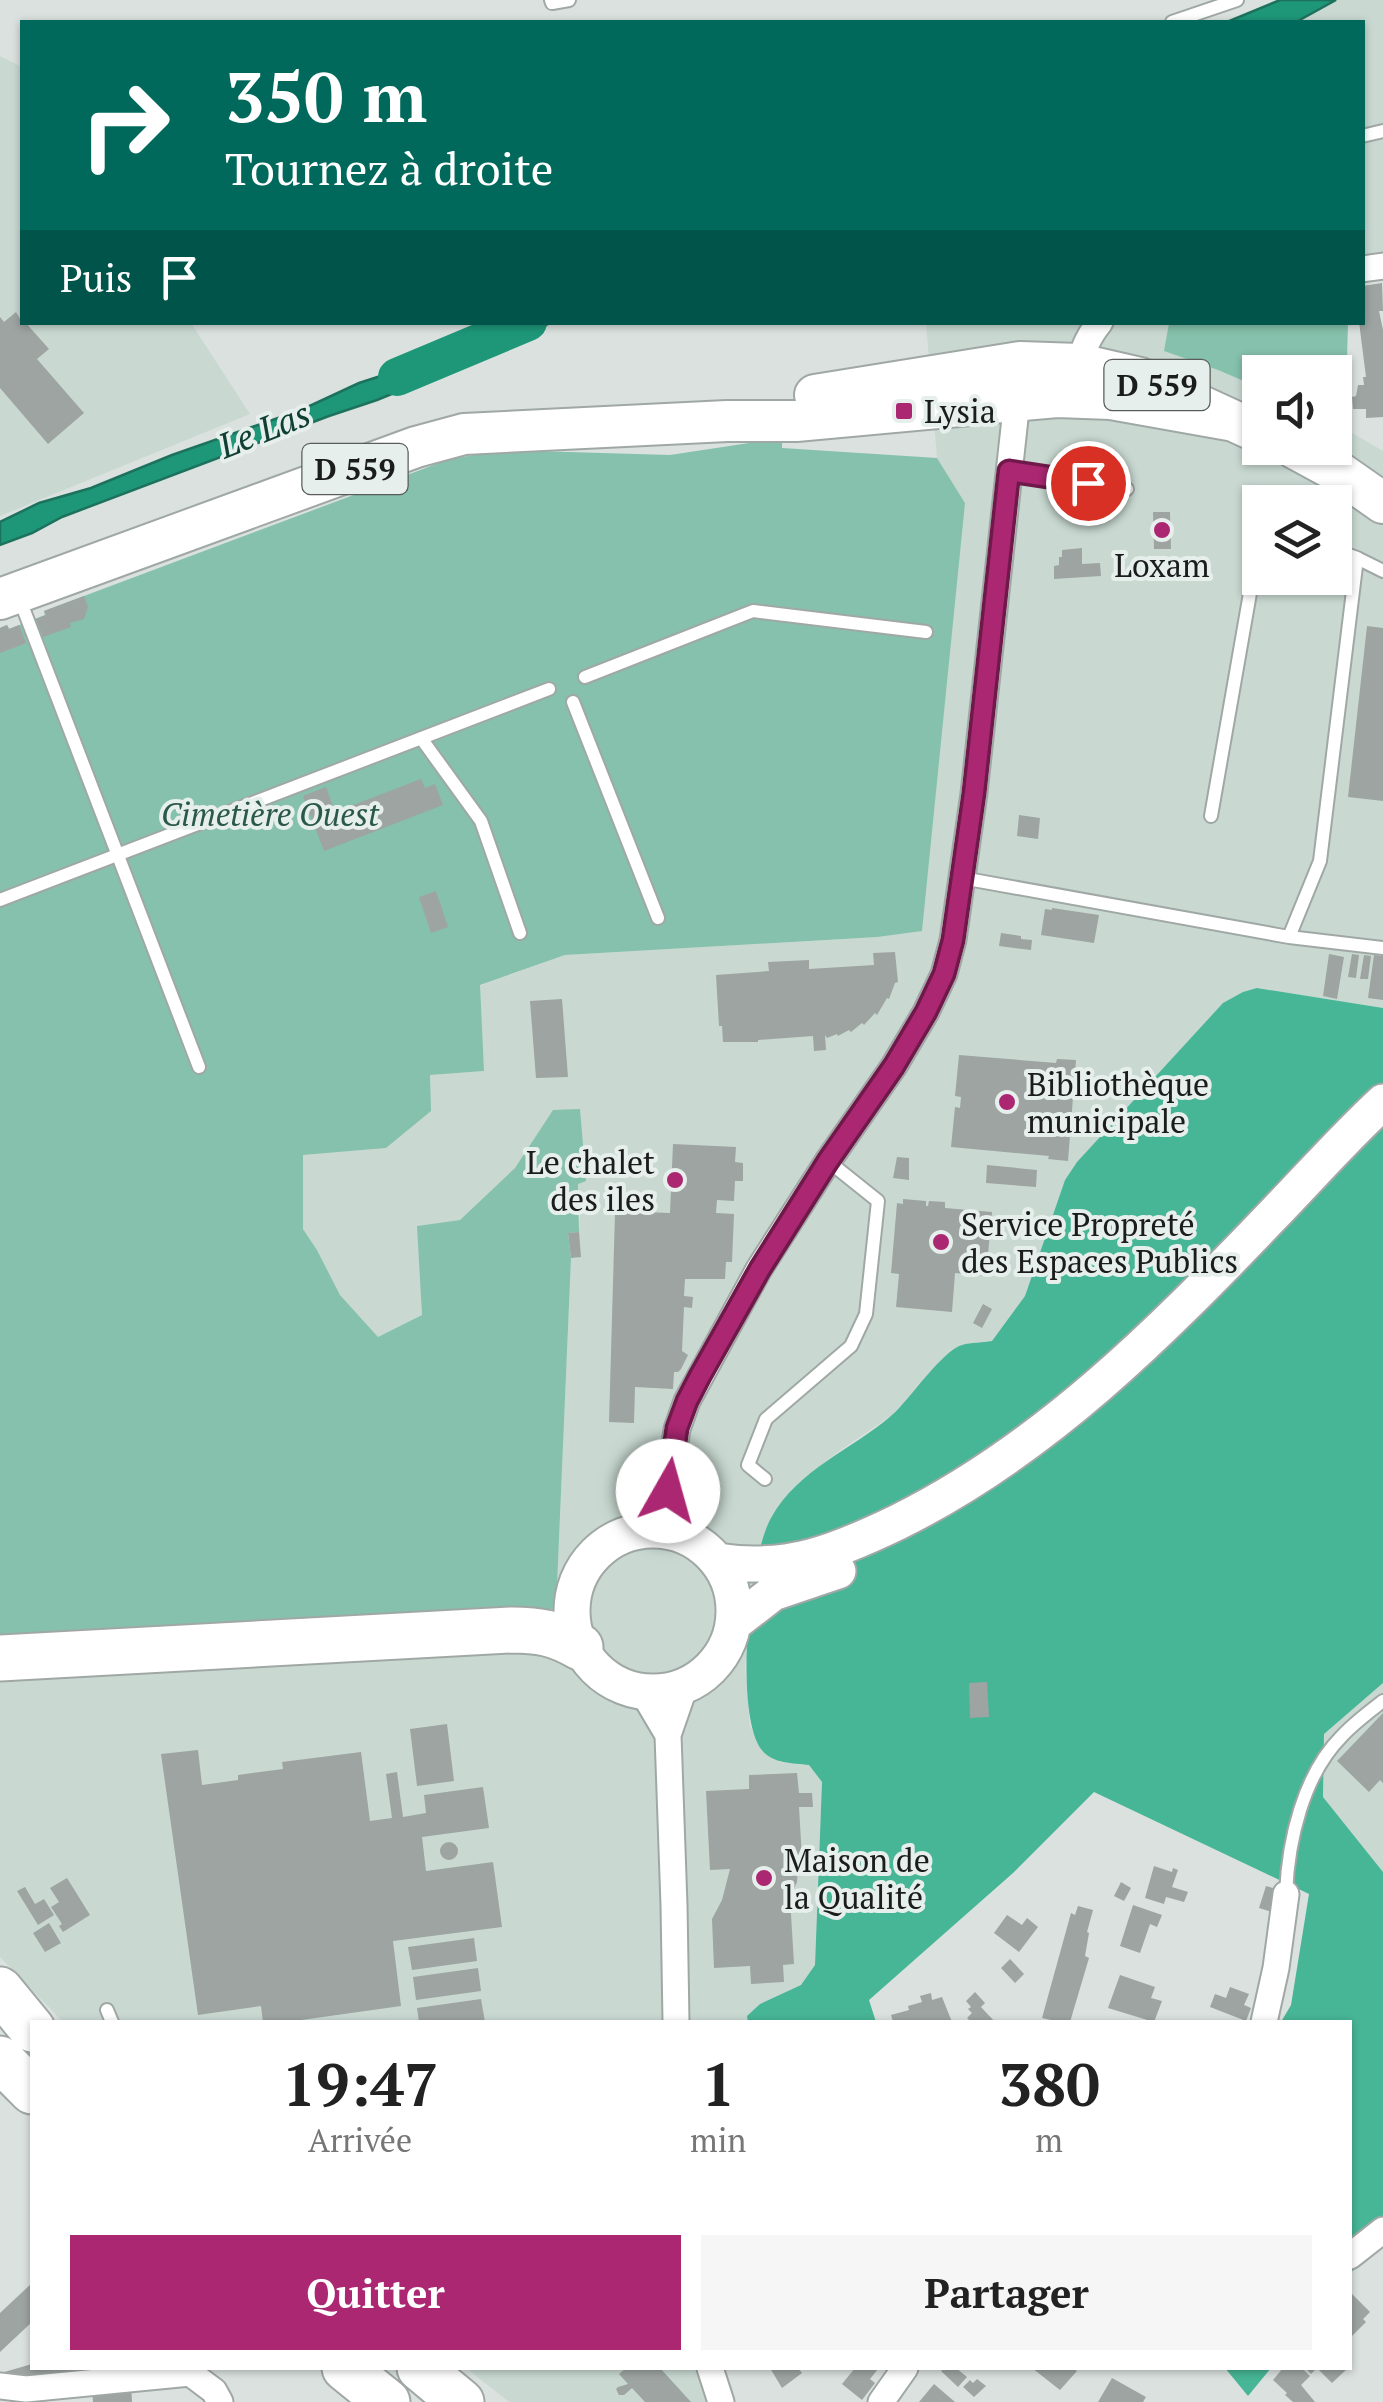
<!DOCTYPE html>
<html lang="fr">
<meta charset="utf-8">
<style>
:root{--surface:#fff;--page:#f6f6f6;--text:#222;--muted:#767676;--accent:#ab2772}
body{margin:0;font-family:"PT Serif",serif;background:var(--page);color:var(--text);height:100vh;display:flex;flex-direction:column;font-size:38px;white-space:nowrap}
*{box-sizing:border-box;margin:0}
p{font-size:32px;color:var(--muted)}
.icon{flex:none;width:55px;height:55px;fill:none;stroke:currentColor;stroke-width:2;stroke-linecap:round;stroke-linejoin:round}
.map{position:relative;flex:1;overflow:hidden}
.details{position:absolute;left:30px;top:2020px;width:1322px;height:350px;display:flex;flex-direction:column;background:var(--surface);border-radius:0px;box-shadow:0 2px 8px #0004}
.details>*{flex:none}
.banner{position:absolute;left:20px;top:20px;width:1345px;height:305px;border-radius:0px;box-shadow:0 2px 8px #0004;background:#00695c;color:#fff;overflow:hidden}
.controls{position:absolute;left:1242px;top:355px;display:grid;gap:20px}
.controls a{display:grid;place-items:center;width:110px;height:110px;border-radius:0px;background:var(--surface);box-shadow:0 2px 8px #0004;font-size:50px}
.pin{position:absolute;display:grid;place-items:center;width:85px;height:85px;color:#fff;margin:-42px;border:5px solid #fff;border-radius:50%;box-shadow:0 2px 10px #0007}
.me{position:absolute;width:110px;margin:-55px;rotate:7deg;stroke-linejoin:round;filter:drop-shadow(0 0 8px #0008)}
.turn{display:flex;align-items:center;gap:35px;height:210px;padding:0 40px;font-size:45px}
.turn .icon{width:130px;height:130px;stroke-width:2.5}
.turn b{display:block;font-size:70px;line-height:85px}
.then{display:flex;align-items:center;height:95px;padding:0 40px;background:#0003;gap:20px;font-size:38px}
.eta{display:flex;justify-content:space-evenly;align-items:center;height:170px;text-align:center}
.eta b{font-size:60px;font-weight:700;line-height:70px}
.action{display:flex;gap:20px;margin-top:auto;padding:20px 40px}
.action a{flex:1;height:115px;border-radius:0px;background:var(--accent);color:#fff;font-size:40px;font-weight:700;line-height:115px;text-align:center}
.action a+a{background:var(--page);color:var(--text)}
.map>svg:first-child{display:block}
.built{fill:#c9d9d2;fill-rule:evenodd}
.green{fill:#85c1ac}
.forest{fill:#47b696}
.water{fill:#1e9779;stroke:#1d725d;stroke-width:2.5}
.lines{fill:none;stroke-linecap:round;stroke-linejoin:round}
.river{stroke:#1e9779;stroke-width:38}
.building{fill:#9da4a1}
.lane-casing{stroke:#a0a8a5;stroke-width:16}
.street-casing{stroke:#a0a8a5;stroke-width:29}
.secondary-casing{stroke:#a0a8a5;stroke-width:39}
.primary-casing{stroke:#a0a8a5;stroke-width:44}
.highway-casing{stroke:#a0a8a5;stroke-width:49}
.lane{stroke:#fff;stroke-width:12}
.street{stroke:#fff;stroke-width:25}
.secondary{stroke:#fff;stroke-width:35}
.primary{stroke:#fff;stroke-width:40}
.highway{stroke:#fff;stroke-width:45}
.route-casing{stroke:#6f194a;stroke-width:25}
.route{stroke:#ab2772;stroke-width:18}
.poi-dot{fill:#ab2772;stroke:#e7efec;stroke-width:4}
.labels{text-anchor:middle;dominant-baseline:central;stroke-width:8;stroke-linejoin:round;paint-order:stroke}
.shield{fill:#e7efec;stroke:#585c5a;stroke-width:2.5}
.shield-label{font-size:30px;font-weight:bold;fill:#1b1d1c}
.poi-label{font-size:32px;fill:#1b1d1c;stroke:#e7efec;text-anchor:start}
.park-label{font-size:32px;font-style:italic;fill:#2a5849;stroke:#e7efec}
.water-label{font-size:35px;font-style:italic;fill:#104033;stroke:#e7efec}
</style>
<div class="map">
<svg width="1383" height="2402" viewBox="0 0 1383 2402">
<rect width="100%" height="100%" fill="#dae1de"/>
<path class="built" d="M1336 0H1383V276L1363 277 1362 22H1296Z
M0 56 22 67V322L191 323 250 414 0 516Z
M926 323H1169L1165 351 1218 370 1260 388V448H1335V423L1383 451V1008L1257 988 1223 1004 1077 1162 1065 1180 1025 1296 992 1341 961 1345 947 1355 892 1415 835 1454 792 1489 758 1551 745 1666 750 1727 779 1762 809 1765 822 1782 815 1966 801 1985 760 2004 748 2016V2022H63L0 1957V1672L544 1642 564 1652 556 1609 571 1258 568 1233 579 1231 580 1212 578 1184 553 1110 515 1168 460 1220 418 1226 422 1315 378 1337 340 1295 317 1250 303 1229V1155L386 1148 430 1075 484 1071 479 986 565 955 877 937 965 503 937 458ZM1260 502H1335V578H1260Z
M1383 1683V1872L1323 1798 1324 1734Z
M466 2368H699L716 2402H509Z"/>
<path class="green" d="M1169 323H1348L1345 429 1335 423V372H1260V388L1218 370 1164 351Z
M782 438V448L937 458 965 503 922 931 877 937 565 955 480 985 484 1071 430 1075 431 1111 386 1148 303 1155V1229L317 1250 340 1295 378 1337 422 1315 417 1226 460 1220 515 1168 553 1110 580 1109 586 1181 578 1184 579 1232 568 1233 571 1258 556 1609 0 1643V628L7 625 9 629 45 615 44 611 447 460 499 450 670 455Z"/>
<path class="forest" d="M1257 988 1383 1008V1683L1324 1734 1323 1797 1383 1872V2234L1350 2274V2022H1281L1291 2005 1309 1894 1094 1792 1013 1873 869 2000 876 2022H748L747 2016 760 2004 801 1985 815 1965 822 1782 809 1765C792 1763 772 1764 761 1749 734 1711 749 1557 771 1518 798 1469 852 1450 892 1415 910 1399 942 1351 962 1345 971 1342 983 1343 992 1341L1025 1296 1065 1180 1077 1162 1223 1003 1243 992Z
M1225 2368H1271L1248 2396Z"/>
<path class="water" d="M1280 0H1336L1296 22H1227Z
M485 323V322L550 323 523 337 466 361 455 338Z
M438 351 448 371 377 400 329 416 62 517 32 533 0 545V522L39 503 91 488 172 455 301 410 359 383 393 372Z"/>
<g class="lines">
<path class="river" d="M397 377 528 322"/>
</g>
<path class="building" d="M1382 283 1383 311H1379L1383 330V417L1366 418V409H1353L1352 397 1356 396 1358 385H1364L1363 377H1366L1359 322H1362V286Z
M16 312 22 322H25L49 349 37 359 84 413 48 444 0 388V317L4 322Z
M1153 512H1170L1171 549H1154Z
M1082 548V564L1100 563 1101 576 1054 579V566L1059 565V557H1062V550Z
M84 596 88 607 84 619 70 623 71 627 43 637 36 619 46 615 44 611Z
M7 625 9 629 19 625 26 643 0 653V628Z
M1367 626 1383 628V801L1348 797Z
M421 779 425 788 435 784 443 805 324 851 303 796 326 787 335 812Z
M1019 815 1040 818 1038 839 1017 836Z
M436 891 448 927 431 933 419 897Z
M1052 908 1099 915 1094 943 1041 935 1045 909 1052 910Z
M1001 933 1021 936V939L1032 940 1031 950 999 946Z
M895 952 898 982 895 983 889 999 887 998 877 1015 875 1013 864 1025 862 1023 851 1032 849 1030 838 1036 837 1034 827 1038 825 1035 826 1050 814 1051 813 1036 758 1040V1042H723L722 1026H719L716 975 769 971 768 962 809 960V969L874 965 873 953Z
M1329 954 1344 957 1337 999 1323 996Z
M1352 954 1359 955 1356 978 1348 977Z
M1364 955 1371 956 1368 979H1360Z
M1374 955 1383 956V1000L1368 998Z
M562 999 568 1077 536 1078 530 1001Z
M959 1055 1056 1063 1057 1059 1076 1060 1068 1161 1048 1159 1049 1156 951 1147 955 1107 960 1108 961 1097 955 1096Z
M673 1144 736 1147 735 1162 743 1163V1181H735L734 1201 717 1200 716 1213 734 1214 732 1262H726L725 1279H685L684 1296 693 1297 692 1308 684 1307 682 1351 688 1355 681 1369 678 1372H674L673 1389 635 1387 634 1423 609 1422 615 1213 616 1211 670 1213Z
M897 1157 909 1158V1180L893 1178Z
M987 1165 1037 1170 1036 1187 986 1183Z
M903 1199 926 1201V1206H928L929 1201 945 1202V1208L992 1212 986 1276 955 1273 952 1312 896 1307 899 1274 891 1273 897 1203 903 1204Z
M579 1232 581 1257 571 1258 568 1233Z
M983 1304 992 1309 982 1328 973 1323Z
M987 1682 989 1717 970 1718 969 1683Z
M1383 1713V1783L1380 1780 1369 1792 1337 1761Z
M447 1724 454 1781 417 1786 410 1729Z
M198 1750 202 1785 238 1780V1775L283 1769 282 1762 361 1752 370 1821 392 1818 386 1774 397 1772 403 1817 426 1813 424 1795 483 1787 489 1828 422 1837 426 1871 493 1862 502 1927 393 1941 401 2006 287 2022H263L261 2006 198 2015 161 1754Z
M797 1773 799 1793H812L813 1807H799L802 1858H799L797 1882 790 1898 794 1964 783 1965 784 1982 751 1984 750 1966 714 1968 712 1919 722 1900 730 1869 710 1870 706 1791 749 1789V1775Z
M440 1851a9 9 0 1 1 18 0a9 9 0 1 1-18 0Z
M1154 1866 1172 1872 1173 1868 1178 1870 1172 1887 1188 1892 1184 1902 1166 1897 1164 1904 1145 1898Z
M67 1878 90 1915 63 1932 59 1926 62 1924 51 1907 59 1902 50 1888Z
M1121 1882 1131 1888 1124 1901 1114 1896Z
M1266 1886 1276 1889 1275 1913 1259 1908Z
M25 1887 35 1904 44 1899 54 1915 38 1925 17 1891Z
M1133 1905 1162 1915 1157 1927 1150 1924 1140 1953 1120 1946Z
M1078 1906 1093 1910 1087 1932 1089 1933 1085 1956 1089 1958 1070 2022H1050L1051 2020 1042 2018 1071 1913 1075 1915Z
M1007 1915 1022 1925 1027 1918 1038 1927 1019 1952 994 1933Z
M49 1923 61 1943 45 1952 33 1933Z
M474 1938 477 1961 412 1970 408 1947Z
M1010 1959 1024 1974 1015 1983 1001 1968Z
M478 1968 481 1991 416 2000 413 1977Z
M1120 1975 1155 1987 1151 1998 1162 2001 1154 2022 1108 2008Z
M1230 1987 1249 1994 1244 2005 1251 2008 1246 2021 1210 2007 1215 1994 1226 1998Z
M975 1992 985 2003 981 2007 995 2022H971L967 2018 972 2013 968 2009 971 2007 966 2001Z
M931 1993 932 2000 942 1997 952 2022H893L891 2015 909 2010 908 2006 922 2002 920 1996Z
M481 1999 485 2022H419L417 2008Z
M32 2283V2322L0 2352V2313Z
M1350 2292 1370 2312 1363 2319 1366 2322 1350 2338Z
M32 2364V2368H94L95 2374 7 2382 1 2373Z
M626 2368H660L691 2402H645L632 2388 624 2395H619L616 2389 618 2387 628 2384 619 2374Z
M770 2368H798L802 2373 782 2388Z
M855 2368 878 2369 870 2379 875 2383 862 2400 842 2384Z
M945 2368H956L967 2377 958 2387 941 2371Z
M1032 2368H1072L1077 2371 1060 2390Z
M1283 2368H1302L1310 2376 1301 2385 1315 2402H1293L1285 2395 1287 2393 1273 2380Z
M1305 2368H1348L1332 2383 1317 2368 1311 2374Z
M1112 2378 1146 2397 1143 2402H1098Z
M977 2379 986 2386 974 2397 963 2387 970 2380 973 2383Z
M131 2383 132 2402H93L92 2386Z
M934 2384 955 2402H919Z"/>
<g class="lines">
<defs>
<path id="lane" d="M551 0 552 3 569 0
M1172 22 1237 0
M1362 136 1383 131
M1009 471 1127 489
M1357 558 1383 571
M20 600 199 1067
M585 677 753 611 926 632
M573 702 658 918
M421 738 481 821 520 933
M1211 816 1260 536
M962 878 1289 937 1320 861 1357 558 1335 550
M0 900 549 689
M1289 937 1383 948
M765 1479 748 1465 766 1419 851 1346 866 1314 878 1201 828 1161
M1286 1894C1288 1841 1303 1775 1342 1736 1354 1723 1369 1712 1383 1701
M107 2010 112 2022"/>
<path id="street" d="M1362 269 1383 266
M1079 377C1079 356 1087 338 1100 322
M639 1531 654 1516 668 1491
M679 1535 668 1491 677 1429 687 1401 759 1269 828 1161 894 1066 926 1012 944 974 953 940 974 793 1018 391
M642 1691 668 1735
M676 2022 674 1905 668 1735 685 1686
M1264 2022 1276 1968 1286 1894
M1350 2256 1383 2230
M710 2368 721 2402
M0 2386 26 2389 190 2373 214 2391 220 2402
M881 2402 905 2368"/>
<path id="secondary" d="M572 1611a81 81 0 1 1 162 0a81 81 0 1 1-162 0Z
M717 1561C787 1572 836 1552 898 1522 1045 1449 1160 1333 1272 1216 1309 1178 1344 1138 1383 1102
M733 1624 773 1593 838 1571"/>
<path id="primary" d="M815 395 1020 362 1079 364 1140 378 1260 433
M1294 448 1340 473 1383 503
M0 599 416 447 464 434 727 421H796L1057 397 1111 399 1229 420"/>
<path id="highway" d="M0 1658 511 1630C540 1630 555 1633 580 1647
M0 1990 32 2029
M0 2059 32 2091
M345 2368 387 2402
M420 2368 461 2402"/>
</defs>
<use href="#lane" class="lane-casing"/>
<use href="#street" class="street-casing"/>
<use href="#secondary" class="secondary-casing"/>
<use href="#primary" class="primary-casing"/>
<use href="#highway" class="highway-casing"/>
<use href="#lane" class="lane"/>
<use href="#street" class="street"/>
<use href="#secondary" class="secondary"/>
<use href="#primary" class="primary"/>
<use href="#highway" class="highway"/>
</g>
<g class="lines">
<defs>
<path id="route" d="M668 1491 677 1428 687 1401 700 1376 760 1269 828 1161 894 1066 926 1012 944 974 953 940 974 793 1009 471 1088 483"/>
</defs>
<use href="#route" class="route-casing"/>
<use href="#route" class="route"/>
</g>
<g class="poi-dot">
<rect x="894" y="401" width="20" height="20" rx="5"/>
<circle cx="1162" cy="530" r="10"/>
<circle cx="1007" cy="1102" r="10"/>
<circle cx="675" cy="1180" r="10"/>
<circle cx="941" cy="1242" r="10"/>
<circle cx="764" cy="1878" r="10"/>
</g>
<g class="labels">
<g class="shield">
<rect x="1104.5" y="360" width="105" height="50" rx="8"/>
<rect x="302.5" y="444" width="105" height="50" rx="8"/>
</g>
<g class="shield-label">
<text x="1157" y="385">D 559</text>
<text x="355" y="469">D 559</text>
</g>
<g class="poi-label">
<text x="924" y="411">Lysia</text>
<text x="1162" y="565" text-anchor="middle">Loxam</text>
<text x="1027" y="1084">Bibliothèque<tspan x="1027" dy="37">municipale</tspan></text>
<text x="655" y="1162" text-anchor="end">Le chalet<tspan x="655" dy="37">des iles</tspan></text>
<text x="961" y="1224">Service Propreté<tspan x="961" dy="37">des Espaces Publics</tspan></text>
<text x="784" y="1860">Maison de<tspan x="784" dy="37">la Qualité</tspan></text>
</g>
<g class="park-label">
<text x="270" y="814">Cimetière Ouest</text>
</g>
<g class="water-label">
<text transform="translate(264 429) rotate(-22)">Le Las</text>
</g>
</g>
</svg>
<div class="controls">
<a><svg class="icon" aria-label="sound" viewBox="0 0 24 24"><path d="M4 9h4l5-4v14l-5-4H4zM17 9q2 3 0 6"/></svg></a>
<a><svg class="icon" aria-label="layers" viewBox="0 0 24 24"><path d="M12 4l9 5-9 5-9-5zM3 14l9 5 9-5"/></svg></a>
</div>
<div class="pin" style="left:1088px;top:483px;background:#d93025"><svg class="icon" aria-label="arrive" viewBox="0 0 24 24"><path d="M6 21V4h12l-3 4 3 4H6"/></svg></div>
<svg class="me" style="left:668px;top:1491px" viewBox="-20 -20 40 40"><circle r="19" fill="#fff"/><path d="M0-13L10 11 0 6-10 11z" fill="#ab2772"/></svg>
<div class="banner">
<div class="turn"><svg class="icon" aria-label="right" viewBox="0 0 24 24"><path d="M7 20v-9h11M14 6l5 5-5 5"/></svg><div><b>350 m</b>Tournez à droite</div></div>
<div class="then">Puis<svg class="icon" aria-label="arrive" viewBox="0 0 24 24"><path d="M6 21V4h12l-3 4 3 4H6"/></svg></div>
</div>
<section class="details">
<div class="eta">
<div><b>19:47</b><p>Arrivée</p></div>
<div><b>1</b><p>min</p></div>
<div><b>380</b><p>m</p></div>
</div>
<div class="action"><a>Quitter</a><a>Partager</a></div>
</section>
</div>
